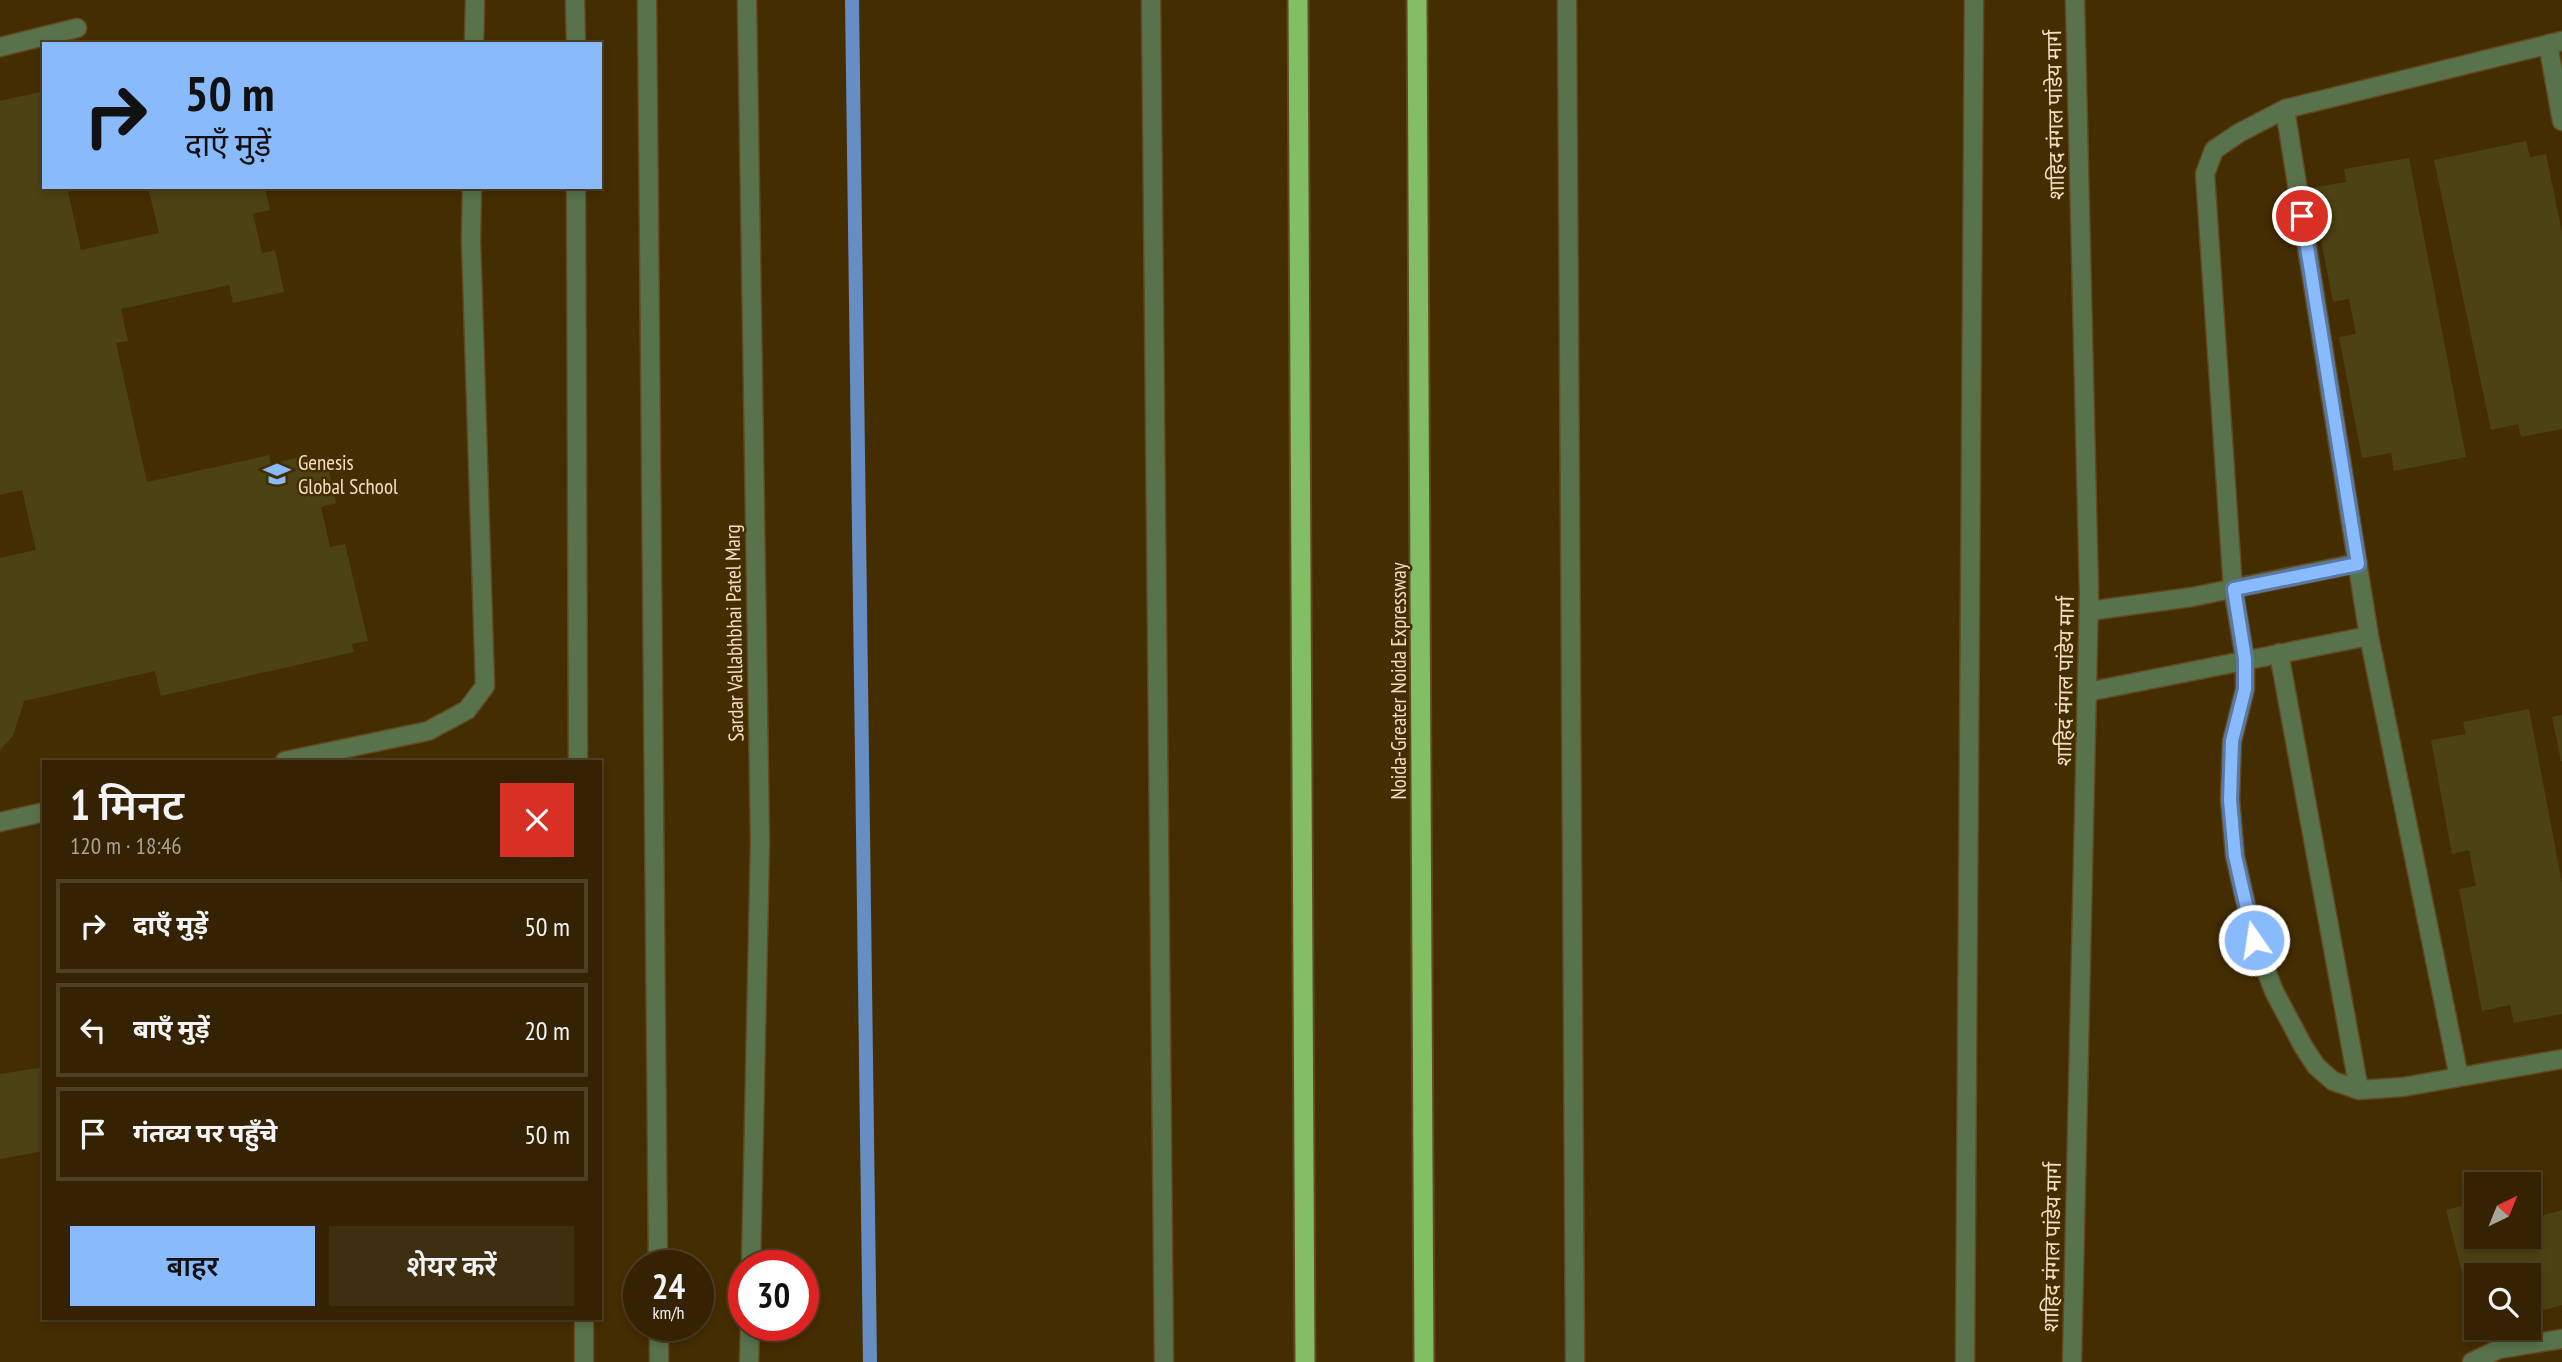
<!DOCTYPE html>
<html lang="hi">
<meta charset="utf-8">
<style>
:root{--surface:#342202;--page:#3f2f11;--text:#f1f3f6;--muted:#a9a499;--line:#4e3f24;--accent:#89bafc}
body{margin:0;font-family:"PT Sans Narrow","Noto Sans Devanagari",sans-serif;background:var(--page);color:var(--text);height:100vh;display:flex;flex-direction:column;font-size:26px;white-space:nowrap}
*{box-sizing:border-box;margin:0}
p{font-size:23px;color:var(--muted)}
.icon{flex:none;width:38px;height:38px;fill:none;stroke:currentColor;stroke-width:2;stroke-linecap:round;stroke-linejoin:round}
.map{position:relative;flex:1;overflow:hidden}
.side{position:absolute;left:42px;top:760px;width:560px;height:560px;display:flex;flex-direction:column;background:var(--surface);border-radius:0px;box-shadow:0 4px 10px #0003,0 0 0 2px var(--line)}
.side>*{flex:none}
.hud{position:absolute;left:42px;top:42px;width:560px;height:147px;border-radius:0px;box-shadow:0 4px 10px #0003,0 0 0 2px var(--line);background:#89bafc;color:#111;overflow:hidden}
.needle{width:46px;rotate:43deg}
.tools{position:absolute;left:2464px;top:1172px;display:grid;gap:14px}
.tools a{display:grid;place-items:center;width:77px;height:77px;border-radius:0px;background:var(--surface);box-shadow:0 4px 10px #0003,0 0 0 2px var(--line);font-size:35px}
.speed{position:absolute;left:623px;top:1250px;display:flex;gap:14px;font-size:35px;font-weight:700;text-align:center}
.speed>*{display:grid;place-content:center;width:91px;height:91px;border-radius:50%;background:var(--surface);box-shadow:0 4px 10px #0003,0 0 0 2px var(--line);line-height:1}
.speed small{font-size:18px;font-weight:400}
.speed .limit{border:10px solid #d22;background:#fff;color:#111}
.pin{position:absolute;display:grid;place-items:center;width:60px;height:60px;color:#fff;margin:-30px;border:4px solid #fff;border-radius:50%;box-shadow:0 2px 7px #0007}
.me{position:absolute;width:77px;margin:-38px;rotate:347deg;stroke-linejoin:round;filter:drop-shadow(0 0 5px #0008)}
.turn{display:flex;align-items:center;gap:24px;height:147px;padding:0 28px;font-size:32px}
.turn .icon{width:91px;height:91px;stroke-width:2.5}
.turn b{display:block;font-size:49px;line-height:60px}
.round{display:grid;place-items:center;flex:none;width:74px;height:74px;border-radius:0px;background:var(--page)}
.head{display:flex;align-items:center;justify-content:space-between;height:119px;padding:0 28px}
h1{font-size:42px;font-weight:600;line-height:52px}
.cta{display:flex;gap:14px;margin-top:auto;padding:14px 28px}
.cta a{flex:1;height:80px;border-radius:0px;background:var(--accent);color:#111;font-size:28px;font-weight:600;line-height:80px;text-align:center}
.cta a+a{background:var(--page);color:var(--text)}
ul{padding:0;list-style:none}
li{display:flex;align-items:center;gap:21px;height:94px;margin:0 14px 10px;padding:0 14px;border:4px solid var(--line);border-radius:0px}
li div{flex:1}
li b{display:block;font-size:26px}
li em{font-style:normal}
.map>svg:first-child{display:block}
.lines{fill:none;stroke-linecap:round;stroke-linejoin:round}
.stream{stroke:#668ec2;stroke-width:14}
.building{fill:#4c4214}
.service-casing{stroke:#614921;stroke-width:21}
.minor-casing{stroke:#614921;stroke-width:21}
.tertiary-casing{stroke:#614921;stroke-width:21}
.trunk-casing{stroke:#614921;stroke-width:23}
.service{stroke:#58734c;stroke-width:18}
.minor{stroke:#58734c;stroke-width:18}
.tertiary{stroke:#58734c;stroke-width:18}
.trunk{stroke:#82be64;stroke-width:19}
.route-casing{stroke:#5979a4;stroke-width:18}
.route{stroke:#89bafc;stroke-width:12}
.labels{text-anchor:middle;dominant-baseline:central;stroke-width:5;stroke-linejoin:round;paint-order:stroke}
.street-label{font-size:21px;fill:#f1dfc5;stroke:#452d02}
.poi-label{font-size:21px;fill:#f1dfc5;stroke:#452d02;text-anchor:start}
</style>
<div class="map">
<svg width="2562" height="1362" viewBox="0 0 2562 1362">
<rect width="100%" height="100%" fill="#452d02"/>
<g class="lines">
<path class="stream" d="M852 0 870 1362"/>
</g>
<path class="building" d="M44 91V187H67L81 250 159 233 148 187H265L270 210 253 214 262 253 275 250 284 292 233 303 229 285 121 309 128 341 116 343 147 482 269 455 271 464 309 455 311 466 327 462 336 503 321 507 330 547 345 544 368 641 352 644 354 652 161 696 155 671 24 701 13 736 0 750V558L36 550 22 490 0 495V101Z
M2526 141 2530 157 2546 154 2562 233V429L2521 437 2518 424 2491 430 2434 160Z
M2409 158 2466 457 2394 471 2391 453 2362 458 2339 337 2356 334 2349 299 2333 302 2311 188 2346 182 2344 169Z
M2529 709 2562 883V1014L2514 1023 2510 1005 2482 1011 2459 889 2476 886 2469 850 2452 854 2431 740 2466 734 2463 722Z
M2562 715V761H2561L2552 717Z
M44 1067V1151L0 1159V1074Z
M2476 1202V1237H2529V1219L2562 1210V1305L2543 1310 2535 1275 2476 1276V1290L2467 1292 2446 1210Z"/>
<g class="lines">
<defs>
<path id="service" d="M474 44 475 0
M0 47 77 28
M285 761 428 731 467 710 485 686 471 240 472 187
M0 822 44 812
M2472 1362 2499 1349 2562 1339"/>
<path id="minor" d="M575 0 576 44
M2562 41 2285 109 2239 133 2214 150 2205 174 2233 589 2245 659V689L2232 741 2230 800 2235 856 2254 940 2274 991 2303 1046 2316 1066 2333 1081 2359 1090 2403 1087 2562 1059
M2548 44 2562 121
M2285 109 2369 636 2459 1077
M576 187 578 761
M2089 611 2192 597 2358 563
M2279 653 2359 1090
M2087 692 2369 636
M584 1318V1362"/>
<path id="tertiary" d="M647 0 658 1265
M747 0 760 842 751 1265
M1151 0 1164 1362
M1567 0 1575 1362
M659 1325V1362
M749 1362 750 1325
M1965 1362 1974 0
M2072 1362 2089 593 2075 0"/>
<path id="trunk" d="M1298 0 1305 1362
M1417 0 1424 1362"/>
</defs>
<use href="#service" class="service-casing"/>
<use href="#minor" class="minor-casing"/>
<use href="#tertiary" class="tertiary-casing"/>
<use href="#trunk" class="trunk-casing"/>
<use href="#service" class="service"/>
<use href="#minor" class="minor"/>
<use href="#tertiary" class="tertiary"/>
<use href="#trunk" class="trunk"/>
</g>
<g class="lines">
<defs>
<path id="route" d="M2254 940 2235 856 2230 800 2232 741 2245 689V659L2234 589 2358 564 2302 216"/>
</defs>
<use href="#route" class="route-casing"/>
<use href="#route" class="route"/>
</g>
<defs>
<symbol id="school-bare" viewBox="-9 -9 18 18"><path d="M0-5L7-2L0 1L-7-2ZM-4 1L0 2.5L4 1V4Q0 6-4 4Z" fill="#89bafc" stroke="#452d02" stroke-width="2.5" paint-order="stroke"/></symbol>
</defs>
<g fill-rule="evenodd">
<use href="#school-bare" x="258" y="455" width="38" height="38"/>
</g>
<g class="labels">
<g class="street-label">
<text transform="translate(2055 115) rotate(-91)">शाहिद मंगल पांडेय मार्ग</text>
<text transform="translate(734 633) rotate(-91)">Sardar Vallabhbhai Patel Marg</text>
<text transform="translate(1398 681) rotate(-90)">Noida-Greater Noida Expressway</text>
<text transform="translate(2065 681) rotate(-89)">शाहिद मंगल पांडेय मार्ग</text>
<text transform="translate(2052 1247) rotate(-89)">शाहिद मंगल पांडेय मार्ग</text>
</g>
<g class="poi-label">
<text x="298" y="462">Genesis<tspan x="298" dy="24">Global School</tspan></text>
</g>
</g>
</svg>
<div class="tools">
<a><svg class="needle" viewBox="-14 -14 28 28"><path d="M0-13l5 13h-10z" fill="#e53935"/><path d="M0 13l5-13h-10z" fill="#a9a499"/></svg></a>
<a><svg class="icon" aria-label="search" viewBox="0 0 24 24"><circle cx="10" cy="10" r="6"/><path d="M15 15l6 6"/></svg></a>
</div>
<div class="speed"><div>24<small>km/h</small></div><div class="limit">30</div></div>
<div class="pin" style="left:2302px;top:216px;background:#d93025"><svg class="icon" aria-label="arrive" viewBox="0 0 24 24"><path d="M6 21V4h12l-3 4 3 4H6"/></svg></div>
<svg class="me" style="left:2254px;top:940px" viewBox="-20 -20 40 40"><circle r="17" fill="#89bafc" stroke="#fff" stroke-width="3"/><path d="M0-11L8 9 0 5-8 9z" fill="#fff"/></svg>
<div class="hud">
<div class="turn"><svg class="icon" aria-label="right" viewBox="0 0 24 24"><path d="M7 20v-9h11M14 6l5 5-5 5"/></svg><div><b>50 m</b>दाएँ मुड़ें</div></div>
</div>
<section class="side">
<div class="head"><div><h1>1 मिनट</h1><p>120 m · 18:46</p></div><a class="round" style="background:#d93025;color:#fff"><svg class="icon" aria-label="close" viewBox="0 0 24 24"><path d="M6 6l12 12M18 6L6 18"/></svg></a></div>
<ul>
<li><svg class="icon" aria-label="right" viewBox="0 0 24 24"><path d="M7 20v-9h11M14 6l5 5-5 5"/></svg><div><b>दाएँ मुड़ें</b></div><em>50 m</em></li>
<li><svg class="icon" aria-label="left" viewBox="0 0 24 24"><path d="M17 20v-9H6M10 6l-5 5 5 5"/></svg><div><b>बाएँ मुड़ें</b></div><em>20 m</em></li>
<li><svg class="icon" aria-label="arrive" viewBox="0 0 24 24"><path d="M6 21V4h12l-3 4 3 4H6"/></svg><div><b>गंतव्य पर पहुँचे</b></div><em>50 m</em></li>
</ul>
<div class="cta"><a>बाहर</a><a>शेयर करें</a></div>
</section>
</div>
